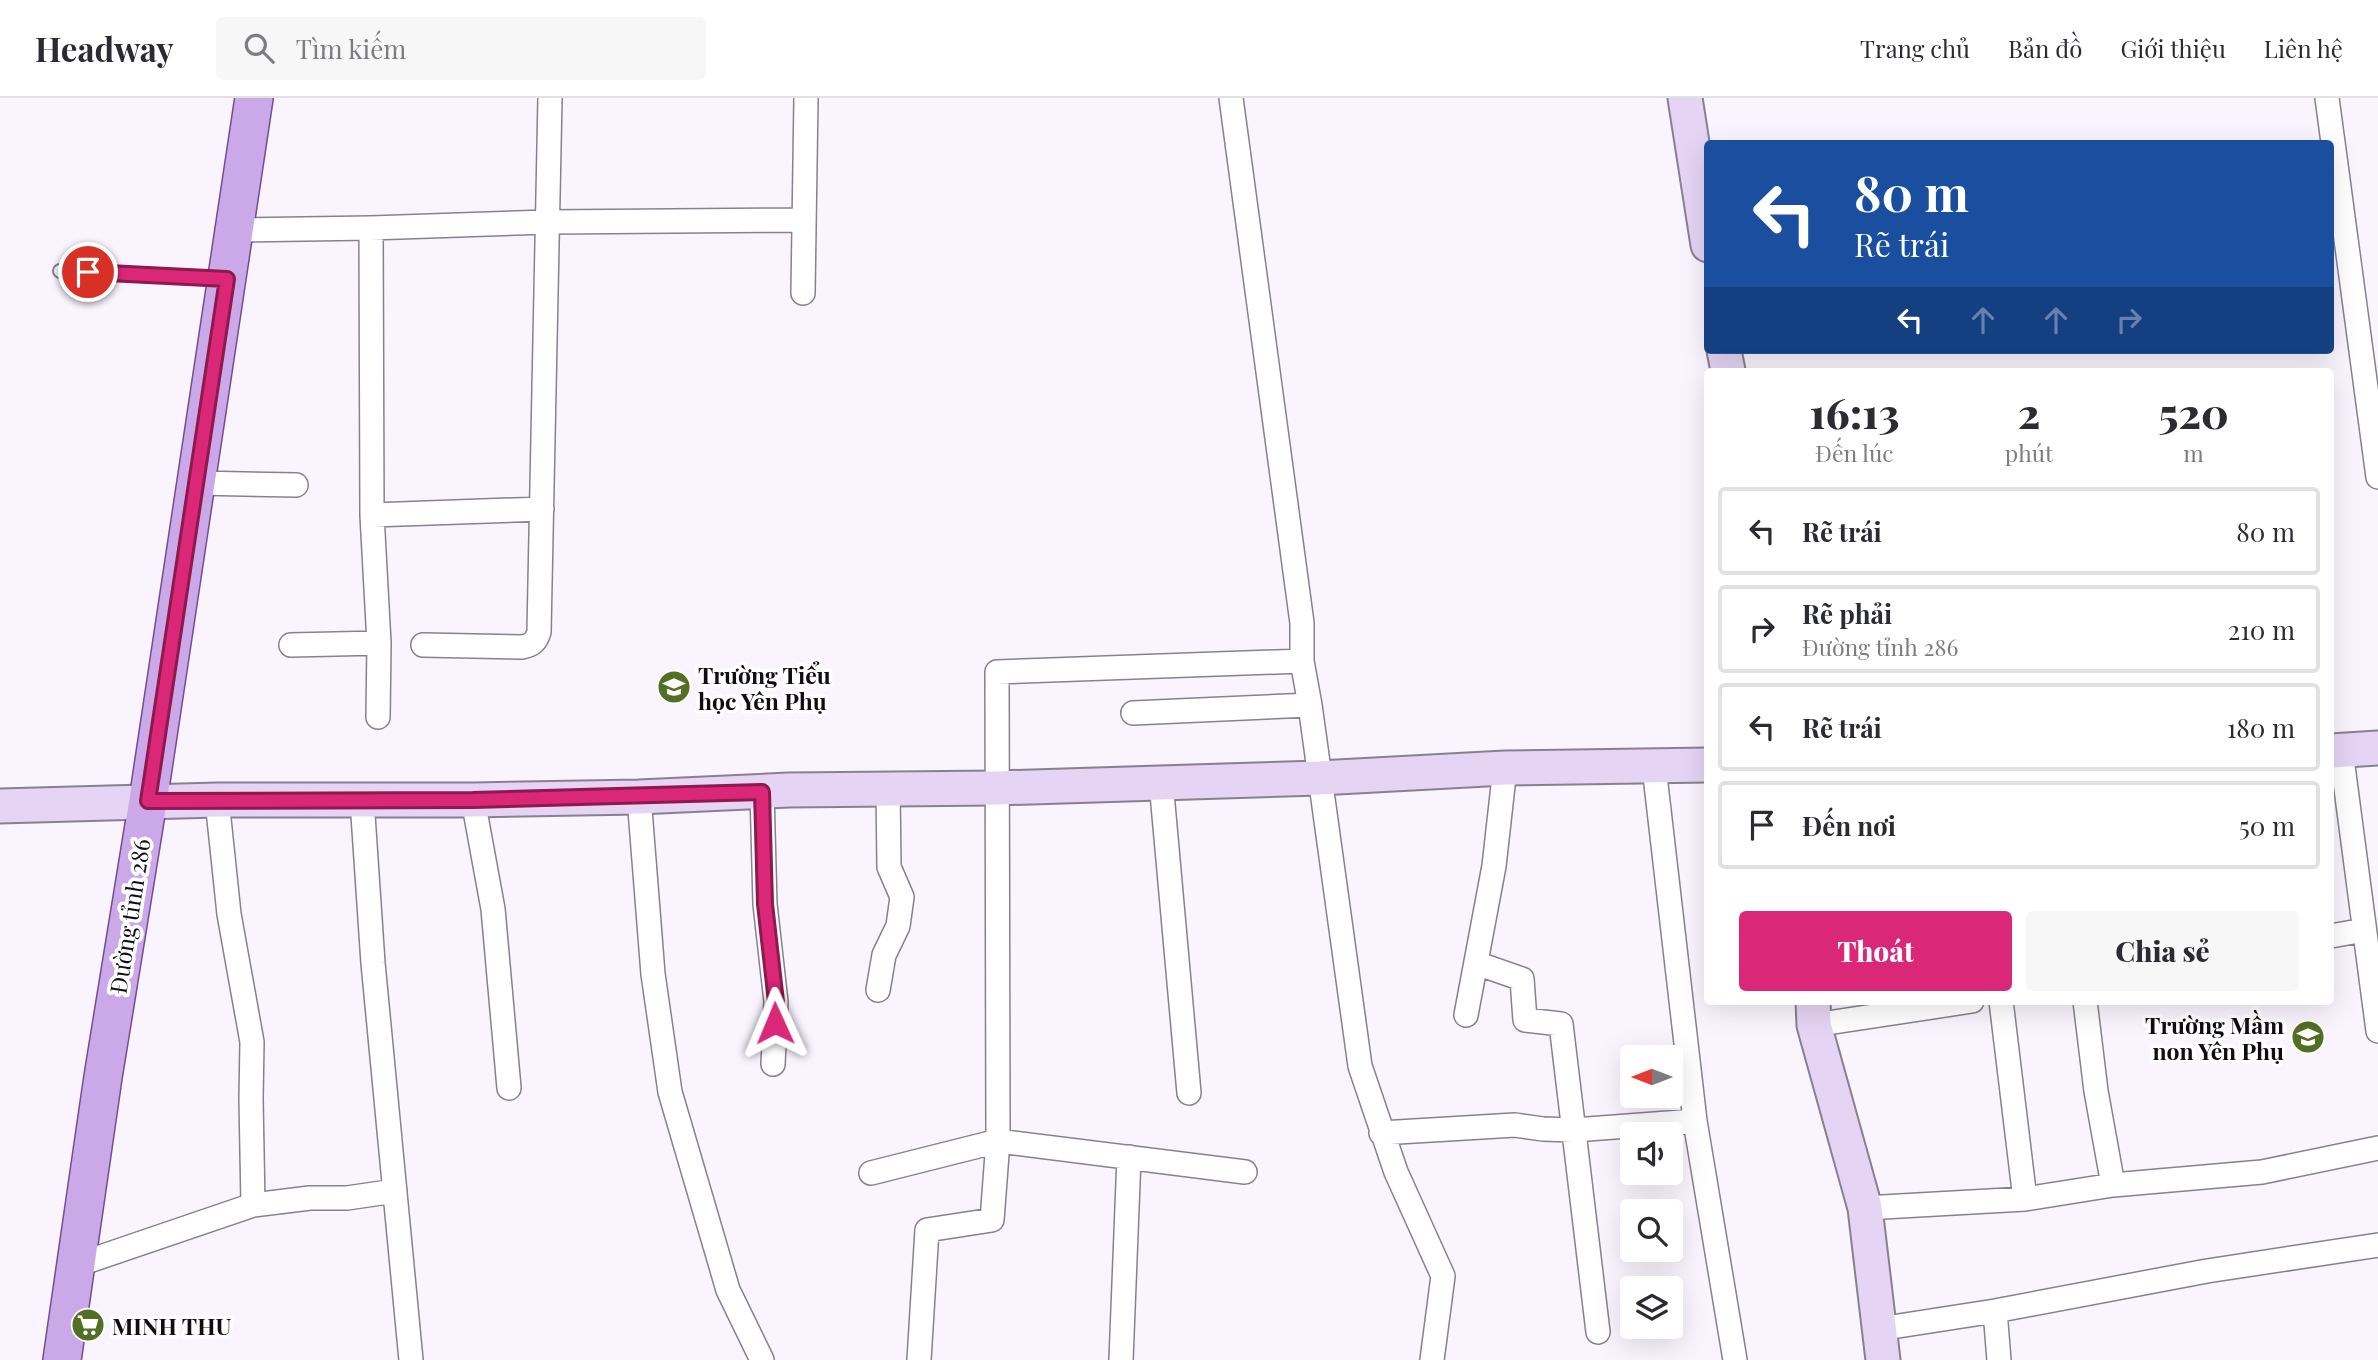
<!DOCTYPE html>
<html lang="vi">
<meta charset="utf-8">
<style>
:root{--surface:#fff;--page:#f7f7f7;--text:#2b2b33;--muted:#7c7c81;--line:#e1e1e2;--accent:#db2777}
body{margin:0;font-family:"Playfair Display",serif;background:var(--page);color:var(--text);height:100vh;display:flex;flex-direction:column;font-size:26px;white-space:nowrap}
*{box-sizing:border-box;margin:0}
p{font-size:23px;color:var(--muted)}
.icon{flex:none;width:38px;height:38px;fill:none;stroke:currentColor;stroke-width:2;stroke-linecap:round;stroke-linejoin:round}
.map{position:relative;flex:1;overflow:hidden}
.panel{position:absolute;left:1704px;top:270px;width:630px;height:637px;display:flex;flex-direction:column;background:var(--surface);border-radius:7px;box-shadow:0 7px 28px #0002}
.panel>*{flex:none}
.banner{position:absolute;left:1704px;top:42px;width:630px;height:214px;border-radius:7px;box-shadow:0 7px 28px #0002;background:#1a4fa0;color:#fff;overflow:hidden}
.needle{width:46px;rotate:270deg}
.tools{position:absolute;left:1620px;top:947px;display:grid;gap:14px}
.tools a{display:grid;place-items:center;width:63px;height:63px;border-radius:7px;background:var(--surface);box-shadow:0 7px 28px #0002;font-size:35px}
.pin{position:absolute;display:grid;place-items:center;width:60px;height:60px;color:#fff;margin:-30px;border:4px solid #fff;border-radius:50%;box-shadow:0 2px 7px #0007}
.me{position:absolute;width:77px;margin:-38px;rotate:359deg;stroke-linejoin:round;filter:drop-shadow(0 0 5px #0008)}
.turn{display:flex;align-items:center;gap:24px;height:147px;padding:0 35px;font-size:32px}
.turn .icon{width:91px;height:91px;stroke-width:2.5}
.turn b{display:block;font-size:49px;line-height:60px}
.lanes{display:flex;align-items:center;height:66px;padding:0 35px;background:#0003;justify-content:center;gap:35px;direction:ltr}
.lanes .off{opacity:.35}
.eta{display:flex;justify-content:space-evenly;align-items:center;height:119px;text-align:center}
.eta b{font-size:42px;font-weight:800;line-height:49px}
.primary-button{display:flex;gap:14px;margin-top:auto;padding:14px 35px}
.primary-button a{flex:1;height:80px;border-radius:7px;background:var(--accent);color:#fff;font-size:28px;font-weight:800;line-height:80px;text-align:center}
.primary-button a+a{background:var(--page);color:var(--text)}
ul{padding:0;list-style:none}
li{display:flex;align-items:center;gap:21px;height:88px;margin:0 14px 10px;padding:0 21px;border:4px solid var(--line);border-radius:7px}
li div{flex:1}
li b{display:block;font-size:26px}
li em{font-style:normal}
header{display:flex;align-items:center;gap:42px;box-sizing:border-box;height:98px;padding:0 35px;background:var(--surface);border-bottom:2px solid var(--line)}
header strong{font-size:33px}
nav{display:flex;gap:38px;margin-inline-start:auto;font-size:24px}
.search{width:490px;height:63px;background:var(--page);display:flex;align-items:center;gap:18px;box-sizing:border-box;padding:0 24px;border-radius:7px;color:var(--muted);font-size:26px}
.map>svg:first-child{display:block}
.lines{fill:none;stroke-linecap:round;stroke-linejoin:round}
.lane-casing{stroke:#888090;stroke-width:16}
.street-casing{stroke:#888090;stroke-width:26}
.secondary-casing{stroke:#888090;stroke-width:37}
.primary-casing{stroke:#734d94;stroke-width:40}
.lane{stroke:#fff;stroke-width:12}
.street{stroke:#fff;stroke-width:23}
.secondary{stroke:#e5d4f4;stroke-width:33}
.primary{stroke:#cba9e9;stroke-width:37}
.route-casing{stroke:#8e194d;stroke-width:18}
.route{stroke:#db2777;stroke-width:12}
.labels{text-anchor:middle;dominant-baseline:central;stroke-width:7;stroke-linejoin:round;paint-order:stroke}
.poi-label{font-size:23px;font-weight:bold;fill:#0f0c12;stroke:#fff;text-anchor:start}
.street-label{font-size:23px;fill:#0f0c12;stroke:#fff}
</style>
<header>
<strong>Headway</strong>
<div class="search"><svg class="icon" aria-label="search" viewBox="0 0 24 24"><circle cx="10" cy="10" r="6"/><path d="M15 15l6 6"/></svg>Tìm kiếm</div>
<nav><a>Trang chủ</a><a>Bản đồ</a><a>Giới thiệu</a><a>Liên hệ</a></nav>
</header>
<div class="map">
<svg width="2378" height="1262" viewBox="0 0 2378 1262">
<rect width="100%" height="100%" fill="#f9f4fe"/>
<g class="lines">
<defs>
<path id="lane" d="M60 173 224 181"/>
<path id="street" d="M1231 0 1302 525V563L1310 607 1360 968 1396 1074 1443 1178 1432 1262
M2327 0 2378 379
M371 130 372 417 379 545 378 619
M233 132 371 130 548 124 804 122
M803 195 806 0
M196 385 296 387
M372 417 542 411
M291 547 379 545
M423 547 522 549C532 547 536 544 539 534L550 0
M1133 615 1310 607
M2341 653 2378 933
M1654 669 1695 1023 1735 1262
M1161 684 1189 995
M762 694 765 806 776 904 773 966
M639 699 653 876 670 994 728 1192 762 1262
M217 702 229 816 252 944 251 1001 253 1107
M362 702 373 865 411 1262
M473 702 493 811 509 990
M2331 838 2364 832
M1476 865 1522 881 1525 922 1561 926 1598 1234
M878 892 884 857 898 828 902 799 889 769 888 691
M2001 903 2025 1101
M2085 903 2096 993 2113 1087
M1466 917 1494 768 1505 670
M1814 927 1972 903
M1381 1035 1515 1027 1543 1031 1574 1032 1695 1023
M871 1075 998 1043 1245 1074
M1865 1110 2025 1101 2113 1087 2262 1074 2378 1050
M77 1167 253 1107 310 1100H347L395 1093
M1995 1213 1999 1262
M1879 1231 1995 1213 2207 1173 2378 1147
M919 1262 927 1132 992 1122 998 1043 997 574 1302 563
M1121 1262 1129 1059"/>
<path id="secondary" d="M1685 0 1708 147
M1724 252 1728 273
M2331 653 2378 650
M0 708 217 702H473L639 699 789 692 997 690 1319 680 1505 670 1708 667
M1813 903 1814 927 1865 1110 1883 1262"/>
<path id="primary" d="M62 1262 103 979 148 703 254 0"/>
</defs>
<use href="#lane" class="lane-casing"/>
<use href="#street" class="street-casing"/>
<use href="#secondary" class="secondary-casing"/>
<use href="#primary" class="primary-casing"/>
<use href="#lane" class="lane"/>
<use href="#street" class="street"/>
<use href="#secondary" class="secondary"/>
<use href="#primary" class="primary"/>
</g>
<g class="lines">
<defs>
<path id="route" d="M88 174 227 181 148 703 473 702 762 694 765 806 776 904 775 925"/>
</defs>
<use href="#route" class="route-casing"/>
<use href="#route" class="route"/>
</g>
<defs>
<symbol id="school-disc" viewBox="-11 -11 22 22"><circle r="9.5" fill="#536f23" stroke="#fff"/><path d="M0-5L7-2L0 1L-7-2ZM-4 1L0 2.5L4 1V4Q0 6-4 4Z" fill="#fff"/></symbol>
<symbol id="supermarket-disc" viewBox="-11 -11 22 22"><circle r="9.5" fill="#536f23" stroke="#fff"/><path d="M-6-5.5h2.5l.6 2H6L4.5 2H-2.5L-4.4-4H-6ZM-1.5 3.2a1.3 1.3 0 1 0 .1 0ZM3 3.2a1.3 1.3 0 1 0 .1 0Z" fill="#fff"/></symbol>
</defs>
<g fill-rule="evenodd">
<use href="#school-disc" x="655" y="570" width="38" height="38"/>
<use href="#school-disc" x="2289" y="920" width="38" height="38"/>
<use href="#supermarket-disc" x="69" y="1208" width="38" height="38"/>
</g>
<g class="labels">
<g class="poi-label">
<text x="698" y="576">Trường Tiểu<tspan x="698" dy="26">học Yên Phụ</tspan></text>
<text x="2284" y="926" text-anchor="end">Trường Mầm<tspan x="2284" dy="26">non Yên Phụ</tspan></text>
<text x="112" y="1227">MINH THU</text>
</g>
<g class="street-label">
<text transform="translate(129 818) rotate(-81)">Đường tỉnh 286</text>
</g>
</g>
</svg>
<div class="tools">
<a><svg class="needle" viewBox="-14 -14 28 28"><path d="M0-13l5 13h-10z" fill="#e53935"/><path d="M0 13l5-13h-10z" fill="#7c7c81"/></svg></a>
<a><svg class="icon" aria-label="sound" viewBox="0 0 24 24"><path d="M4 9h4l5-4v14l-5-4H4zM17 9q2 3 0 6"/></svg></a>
<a><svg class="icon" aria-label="search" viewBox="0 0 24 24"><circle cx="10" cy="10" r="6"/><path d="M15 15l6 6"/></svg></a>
<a><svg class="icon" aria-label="layers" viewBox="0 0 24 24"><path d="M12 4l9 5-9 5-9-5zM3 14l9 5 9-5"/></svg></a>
</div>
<div class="pin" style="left:88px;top:174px;background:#d93025"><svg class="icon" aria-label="arrive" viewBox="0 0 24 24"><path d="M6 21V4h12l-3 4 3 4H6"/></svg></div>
<svg class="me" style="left:775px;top:925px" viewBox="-20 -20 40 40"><path d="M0-17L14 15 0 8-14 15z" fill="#db2777" stroke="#fff" stroke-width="4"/></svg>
<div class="banner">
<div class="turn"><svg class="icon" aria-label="left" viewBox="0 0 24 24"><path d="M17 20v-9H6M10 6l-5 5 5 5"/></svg><div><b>80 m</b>Rẽ trái</div></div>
<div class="lanes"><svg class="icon" aria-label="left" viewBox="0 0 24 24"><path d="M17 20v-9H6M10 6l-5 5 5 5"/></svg><svg class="icon off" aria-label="ahead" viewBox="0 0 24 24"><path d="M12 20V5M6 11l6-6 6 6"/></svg><svg class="icon off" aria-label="ahead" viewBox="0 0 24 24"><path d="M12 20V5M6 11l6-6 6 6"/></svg><svg class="icon off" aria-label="right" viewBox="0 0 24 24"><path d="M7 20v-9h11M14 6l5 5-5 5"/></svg></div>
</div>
<section class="panel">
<div class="eta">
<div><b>16:13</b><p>Đến lúc</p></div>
<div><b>2</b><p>phút</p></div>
<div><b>520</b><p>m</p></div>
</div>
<ul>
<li><svg class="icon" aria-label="left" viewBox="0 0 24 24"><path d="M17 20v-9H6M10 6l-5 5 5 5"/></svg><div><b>Rẽ trái</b></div><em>80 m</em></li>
<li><svg class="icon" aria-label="right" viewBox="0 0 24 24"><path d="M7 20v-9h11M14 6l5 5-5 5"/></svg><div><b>Rẽ phải</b><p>Đường tỉnh 286</p></div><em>210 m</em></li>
<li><svg class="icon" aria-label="left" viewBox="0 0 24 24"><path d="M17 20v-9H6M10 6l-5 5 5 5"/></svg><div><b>Rẽ trái</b></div><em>180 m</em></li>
<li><svg class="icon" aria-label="arrive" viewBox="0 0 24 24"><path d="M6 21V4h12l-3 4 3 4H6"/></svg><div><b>Đến nơi</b></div><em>50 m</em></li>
</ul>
<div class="primary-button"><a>Thoát</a><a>Chia sẻ</a></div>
</section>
</div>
